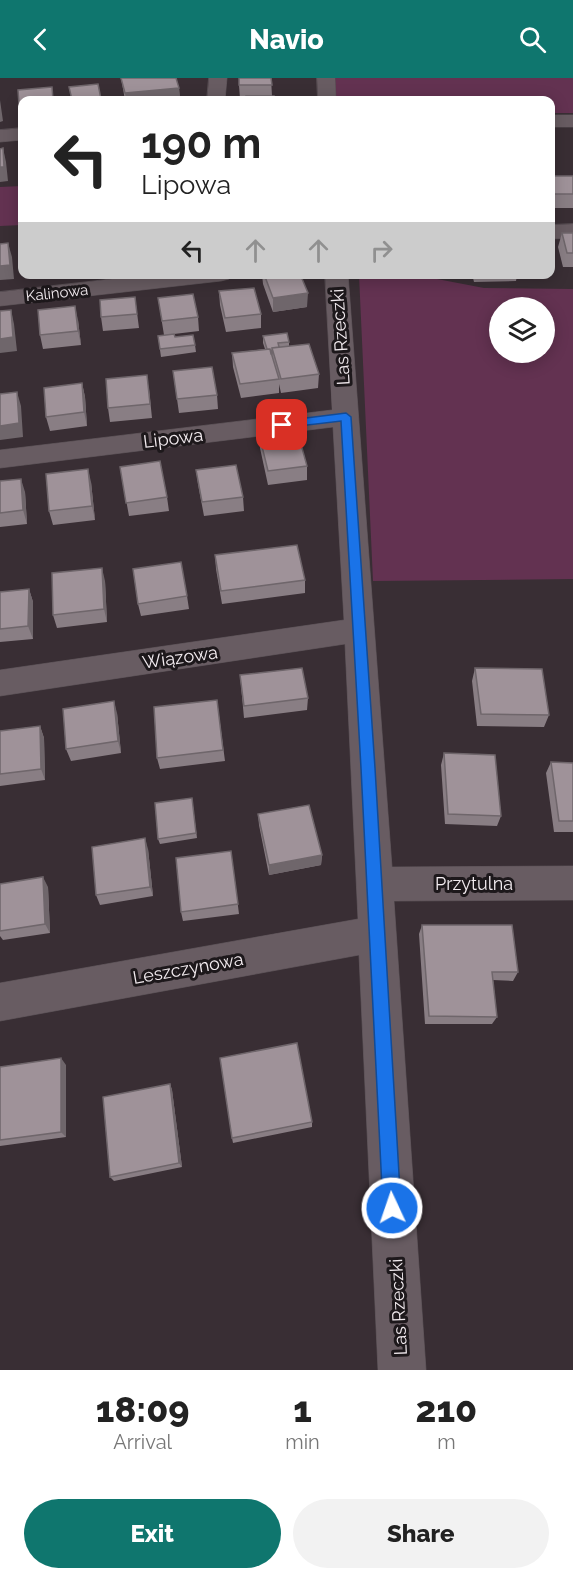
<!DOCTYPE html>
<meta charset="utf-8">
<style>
:root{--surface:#fff;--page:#f2f2f2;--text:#222;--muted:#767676;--accent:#0f766e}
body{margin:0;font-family:Raleway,sans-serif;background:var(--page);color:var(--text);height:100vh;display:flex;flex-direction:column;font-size:22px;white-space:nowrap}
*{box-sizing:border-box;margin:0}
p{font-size:20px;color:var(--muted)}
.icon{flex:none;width:33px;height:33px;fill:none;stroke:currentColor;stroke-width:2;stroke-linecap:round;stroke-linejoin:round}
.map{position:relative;height:1292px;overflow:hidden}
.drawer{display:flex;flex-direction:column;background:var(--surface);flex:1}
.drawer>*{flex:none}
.hud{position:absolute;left:18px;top:18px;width:537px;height:183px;border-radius:12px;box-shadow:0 3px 15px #0003;background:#fff;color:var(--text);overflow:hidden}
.controls{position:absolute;left:489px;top:219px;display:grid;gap:12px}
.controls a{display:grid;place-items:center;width:66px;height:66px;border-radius:50%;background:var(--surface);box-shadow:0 3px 15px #0003;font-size:30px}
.pin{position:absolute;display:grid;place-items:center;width:51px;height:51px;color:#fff;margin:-26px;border-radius:12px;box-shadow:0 3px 9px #0006}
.me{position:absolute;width:66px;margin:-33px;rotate:357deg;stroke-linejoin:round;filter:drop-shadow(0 0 4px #0008)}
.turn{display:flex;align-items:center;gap:21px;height:126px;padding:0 24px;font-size:27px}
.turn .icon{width:78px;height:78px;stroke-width:2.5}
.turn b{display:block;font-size:42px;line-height:51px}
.lanes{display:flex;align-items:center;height:57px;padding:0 24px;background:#0003;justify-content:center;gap:30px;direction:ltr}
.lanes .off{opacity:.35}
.eta{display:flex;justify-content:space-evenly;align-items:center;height:102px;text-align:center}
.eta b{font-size:36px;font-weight:800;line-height:42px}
.action{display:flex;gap:12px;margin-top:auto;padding:12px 24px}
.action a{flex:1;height:69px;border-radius:36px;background:var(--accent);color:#fff;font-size:24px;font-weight:800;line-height:69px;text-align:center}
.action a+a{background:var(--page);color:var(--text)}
header{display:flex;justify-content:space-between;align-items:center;height:78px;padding:0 24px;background:var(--accent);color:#fff;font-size:27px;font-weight:800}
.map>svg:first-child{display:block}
.green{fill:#633251;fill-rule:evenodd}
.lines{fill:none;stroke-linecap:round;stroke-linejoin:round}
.minor-casing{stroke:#574e53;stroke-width:1}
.minor{fill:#685c62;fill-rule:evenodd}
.wall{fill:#897e84}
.shaded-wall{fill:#6f666b}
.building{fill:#9f9299;stroke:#6f666b;stroke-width:1.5}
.route{fill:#1a73e8;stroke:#114b97;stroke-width:1.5}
.labels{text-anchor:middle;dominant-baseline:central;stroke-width:6;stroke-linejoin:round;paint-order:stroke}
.far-street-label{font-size:15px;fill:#f3ecf0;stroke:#1d181b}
.street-label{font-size:18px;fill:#f3ecf0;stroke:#1d181b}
</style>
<header><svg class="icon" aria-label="back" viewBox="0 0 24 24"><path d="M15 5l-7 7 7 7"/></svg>Navio<svg class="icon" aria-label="search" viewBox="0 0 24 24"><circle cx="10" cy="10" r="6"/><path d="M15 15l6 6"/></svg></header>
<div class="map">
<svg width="573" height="1292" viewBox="0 0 573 1292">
<rect width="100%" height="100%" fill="#392e34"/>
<path class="green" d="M331 0H573V35H551L550 22H332Z
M22 108V147L0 148V109Z
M359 197H416L484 210 573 211V501L373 503ZM500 230H544V274H500Z"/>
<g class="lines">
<defs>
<path id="minor" d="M209 0H227L225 22H207Z
M317 0H335L336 22H318Z
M550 37H573V49H550Z
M22 50V62L0 64V52Z
M573 146V160L550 161V147Z
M155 196H232L229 201 221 203 0 228V214Z
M325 196H348L392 789 573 788V822L394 823 426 1292H378L359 877 0 943V905L358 841 345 566 0 618V592L344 542 333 349 0 390V372L332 332Z"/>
</defs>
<use href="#minor" class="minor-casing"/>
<use href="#minor" class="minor"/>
</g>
<path class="wall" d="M121 0 179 10 180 22H125Z
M271 0 272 18 240 21 239 7Z
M22 22V41L19 27Z
M550 98H573V130H550Z
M562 155H573V189H563L558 169Z
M33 196H56L34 199Z
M262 196H300L307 229 273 234 263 206Z
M472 196H526V198H517L516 203 474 204Z
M219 213 261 236V250L226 254 220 227Z
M135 219 139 250 103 253 101 239Z
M158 220 198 239 199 253 174 256 175 259 195 267 196 274 161 279 158 258 164 257Z
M78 242 81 267 43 271 40 257Z
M263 258 289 264V268L319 296 318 310 281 315 279 306V315L241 320 233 289 232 275 265 271 263 265Z
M173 293 217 317 218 331 179 335Z
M82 305 85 319 87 348 50 353 46 339Z
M149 311 152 340 110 344 108 330Z
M259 357 307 388V402L268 407 260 370Z
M120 389 167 419 169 433 129 438Z
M196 392 243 419 244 433 204 438 198 406Z
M0 403 25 414 27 446 0 449Z
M91 404 95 442 53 447 49 433Z
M215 477 305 502V515L222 526 216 491Z
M105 503 107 544 57 550 53 537Z
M29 511 33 524V561L0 564V514Z
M187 518 189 531 141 538 138 526Z
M475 590 549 637 544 649 477 648 472 603Z
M240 597 308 620 307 632 244 640Z
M217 622 225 683 160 691 157 680Z
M117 635 121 675 71 683 66 671Z
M40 648 44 660 45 702 0 708V653Z
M444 675 501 738 497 748 445 746 441 687Z
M551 684 573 685V754H554L546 695Z
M192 720 197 760 160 766 158 761Z
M258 736 322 777 321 787 269 797 259 747Z
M148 771 153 818 100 827 96 817Z
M231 773 239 836 183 843 181 834Z
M0 806 48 809 50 855 3 862 0 858Z
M422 847 518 894 513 903 493 902 497 939 492 946H425L419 856Z
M66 987V1059L0 1068V989Z
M170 1006 172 1012 182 1089 114 1103 110 1099Z
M312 1044V1049L233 1065 232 1060Z"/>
<path class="shaded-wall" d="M179 10 180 22H126L125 15Z
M0 22 3 43 0 44Z
M3 70 6 84 8 103 0 104V89Z
M8 165 12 179 14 201 0 202V188Z
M308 215 307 229 273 234V220Z
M75 228 78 242 81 267 78 253Z
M11 232 14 246 17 273 0 275V261Z
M82 305 85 319 87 348 84 334Z
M17 314 21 328 23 359 0 362V348Z
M88 391 91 404 95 442 92 428Z
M21 401 25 414 27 446 23 432Z
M102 490 105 503 107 544 104 531Z
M29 511 33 524V561L28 548Z
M114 623 117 635 121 675 118 663Z
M40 648 44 660 45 702 41 691Z
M145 760 148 771 153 818 150 809Z
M322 777 321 787 269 797V787Z
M43 799 48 809 50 855 45 846Z
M61 980 66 987V1059L61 1054Z
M170 1006 172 1012 182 1089 179 1085Z"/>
<path class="building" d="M121 0H176L179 10 125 15Z
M239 0H271L272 7H239Z
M98 6 101 21 84 22H72L69 9Z
M52 9 53 22H22V27H19L18 12Z
M246 18H274V22H246Z
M3 70 4 89H0V71Z
M550 98H573V116H550Z
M562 155H573V175H567Z
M8 165 10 187 0 188V166Z
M264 196H300L308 215 273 220Z
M254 210 261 236 225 240 219 213Z
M193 216 198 239 162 243 158 220Z
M135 219 137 236 101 239 100 222Z
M75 228 78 253 40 257 38 232Z
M11 232 13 259 0 261V233Z
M287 255 289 264 278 265 279 269 272 270V276H271L270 271H267L263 258Z
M174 256 175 259 193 257 195 267 160 271 158 258Z
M309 266 319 296 281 301 272 270Z
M270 271 279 301 240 306 232 275Z
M212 289 217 317 177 321 173 293Z
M147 297 150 326 108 330 106 301Z
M82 305 84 334 46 339 44 310Z
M17 314 19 345 0 348V316Z
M297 352 307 388 268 393 259 356Z
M160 383 167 419 126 425 120 389Z
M236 387 243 419 202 424 196 392Z
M88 391 92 428 49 433 46 396Z
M21 401 23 432 0 435V403Z
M297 467 305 502 221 513 215 477Z
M181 484 187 518 138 526 133 491Z
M102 490 104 531 53 537 52 495Z
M29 511 28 548 0 551V514Z
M302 590 308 620 244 628 240 597Z
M475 590 542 591 549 637 481 636Z
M217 622 223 672 157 680 154 629Z
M114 623 118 663 66 671 63 631Z
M40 648 41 691 0 696V653Z
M444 675 495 677 501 738 448 736Z
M551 684 573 685V743H559Z
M192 720 196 755 158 761 155 725Z
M309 727 322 777 269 787 258 736Z
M145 760 150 809 96 817 92 769Z
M231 773 238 826 181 834 176 780Z
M43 799 45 846 0 853V806Z
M422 847H512L518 894H492L497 939 429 938Z
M297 965 312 1044 232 1060 220 980Z
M61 980V1054L0 1062V989Z
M170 1006 179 1085 110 1099 103 1019Z"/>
<path class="route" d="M346 335 351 339 375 690 401 1130 399 1136 392 1139 386 1136 383 1130 361 690 341 343 282 350 277 347 282 343Z"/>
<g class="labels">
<g class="far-street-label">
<text transform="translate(57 215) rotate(-6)">Kalinowa</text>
</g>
<g class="street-label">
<text transform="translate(340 259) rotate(-94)">Las Rzeczki</text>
<text transform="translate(173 360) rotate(-7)">Lipowa</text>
<text transform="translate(180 579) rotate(-8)">Wiązowa</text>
<text x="474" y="805">Przytulna</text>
<text transform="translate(188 890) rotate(-10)">Leszczynowa</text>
<text transform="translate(398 1229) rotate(-93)">Las Rzeczki</text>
</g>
</g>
</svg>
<div class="controls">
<a><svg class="icon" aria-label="layers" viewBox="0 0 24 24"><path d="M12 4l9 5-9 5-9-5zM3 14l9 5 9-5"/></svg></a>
</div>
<div class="pin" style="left:282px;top:347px;background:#d93025"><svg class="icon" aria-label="arrive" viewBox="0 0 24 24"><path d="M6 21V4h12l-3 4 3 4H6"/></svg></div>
<svg class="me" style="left:392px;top:1130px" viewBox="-20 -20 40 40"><circle r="17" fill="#1a73e8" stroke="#fff" stroke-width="3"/><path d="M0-11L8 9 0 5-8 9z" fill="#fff"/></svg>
<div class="hud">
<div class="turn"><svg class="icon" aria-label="left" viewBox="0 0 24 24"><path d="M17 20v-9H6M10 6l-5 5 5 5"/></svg><div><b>190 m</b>Lipowa</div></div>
<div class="lanes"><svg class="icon" aria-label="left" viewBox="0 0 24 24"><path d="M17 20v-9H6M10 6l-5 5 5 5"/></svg><svg class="icon off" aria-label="ahead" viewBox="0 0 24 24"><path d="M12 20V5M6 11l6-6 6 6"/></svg><svg class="icon off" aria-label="ahead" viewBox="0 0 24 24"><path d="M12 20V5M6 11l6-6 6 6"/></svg><svg class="icon off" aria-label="right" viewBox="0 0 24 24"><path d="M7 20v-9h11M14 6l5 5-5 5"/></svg></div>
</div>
</div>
<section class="drawer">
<div class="eta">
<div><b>18:09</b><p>Arrival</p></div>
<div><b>1</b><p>min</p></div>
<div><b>210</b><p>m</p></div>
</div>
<div class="action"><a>Exit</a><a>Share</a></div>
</section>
